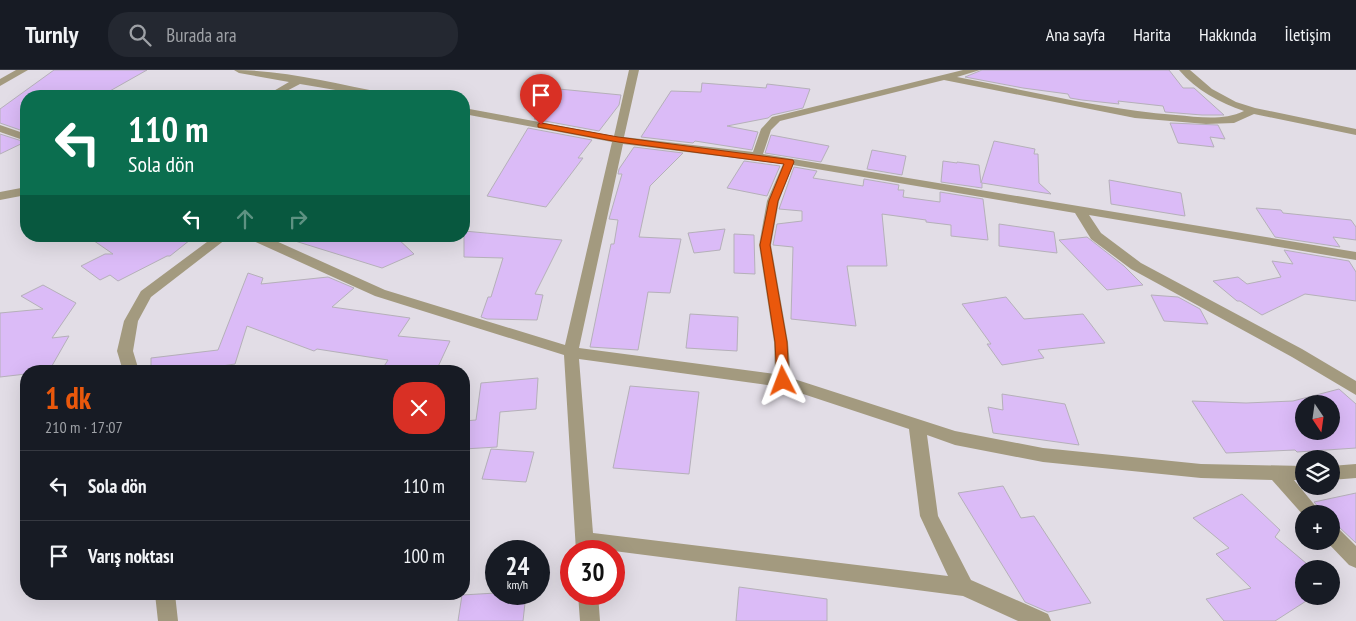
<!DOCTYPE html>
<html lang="tr">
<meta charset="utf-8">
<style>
:root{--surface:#171b24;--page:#242831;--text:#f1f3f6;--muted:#9ea1a6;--line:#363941;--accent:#ea580c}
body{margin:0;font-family:"PT Sans Narrow",sans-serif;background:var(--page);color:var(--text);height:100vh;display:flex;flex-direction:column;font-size:19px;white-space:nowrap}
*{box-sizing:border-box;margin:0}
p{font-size:16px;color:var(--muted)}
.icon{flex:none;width:28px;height:28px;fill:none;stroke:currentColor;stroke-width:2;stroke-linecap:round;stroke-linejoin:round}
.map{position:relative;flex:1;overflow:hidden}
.panel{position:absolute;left:20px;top:295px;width:450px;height:235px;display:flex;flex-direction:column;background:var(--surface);border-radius:20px;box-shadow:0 5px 20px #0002}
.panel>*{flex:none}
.top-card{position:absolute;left:20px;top:20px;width:450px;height:152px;border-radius:20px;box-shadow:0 5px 20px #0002;background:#0b6e4f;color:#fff;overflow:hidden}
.needle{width:32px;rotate:167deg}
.fabs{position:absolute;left:1295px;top:325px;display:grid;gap:10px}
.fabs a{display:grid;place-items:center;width:45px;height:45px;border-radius:50%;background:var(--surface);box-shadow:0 5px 20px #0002;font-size:25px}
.speed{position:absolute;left:485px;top:470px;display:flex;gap:10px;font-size:25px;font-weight:700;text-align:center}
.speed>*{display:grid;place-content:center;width:65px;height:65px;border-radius:50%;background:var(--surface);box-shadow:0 5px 20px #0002;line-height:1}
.speed small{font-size:12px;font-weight:400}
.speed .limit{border:8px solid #d22;background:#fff;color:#111}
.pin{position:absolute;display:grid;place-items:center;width:42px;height:42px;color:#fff;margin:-51px -21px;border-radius:50% 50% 50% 0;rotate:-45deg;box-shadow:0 0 5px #0007}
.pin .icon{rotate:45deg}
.me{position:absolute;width:55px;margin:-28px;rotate:357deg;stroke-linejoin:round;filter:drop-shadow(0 0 4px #0008)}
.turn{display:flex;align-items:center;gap:18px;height:105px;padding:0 25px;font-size:22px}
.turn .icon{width:65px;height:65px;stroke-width:2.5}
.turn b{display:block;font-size:35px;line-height:42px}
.lanes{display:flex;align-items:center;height:48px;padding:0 25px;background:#0003;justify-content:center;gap:25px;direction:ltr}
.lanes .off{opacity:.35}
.round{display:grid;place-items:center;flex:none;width:52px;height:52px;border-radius:20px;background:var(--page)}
.summary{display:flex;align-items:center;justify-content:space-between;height:85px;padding:0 25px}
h1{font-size:30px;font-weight:700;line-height:38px;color:var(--accent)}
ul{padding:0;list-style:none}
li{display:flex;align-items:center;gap:15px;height:70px;padding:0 25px;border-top:1px solid var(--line)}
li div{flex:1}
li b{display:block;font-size:19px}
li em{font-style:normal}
header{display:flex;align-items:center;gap:30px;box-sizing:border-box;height:70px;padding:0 25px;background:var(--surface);border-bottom:1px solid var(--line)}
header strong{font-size:24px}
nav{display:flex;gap:28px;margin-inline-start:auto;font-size:18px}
.search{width:350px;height:45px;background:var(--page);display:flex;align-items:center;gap:12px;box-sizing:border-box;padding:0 18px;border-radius:20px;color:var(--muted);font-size:19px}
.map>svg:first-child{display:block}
.building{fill:#dbbbf7;stroke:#b5b0b9;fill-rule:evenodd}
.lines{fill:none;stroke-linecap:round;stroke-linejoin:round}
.minor{fill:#a39a7f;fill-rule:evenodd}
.route{fill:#ea580c;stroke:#983908}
</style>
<header>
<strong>Turnly</strong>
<div class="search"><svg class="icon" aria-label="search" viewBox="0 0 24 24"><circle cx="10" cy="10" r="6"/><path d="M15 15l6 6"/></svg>Burada ara</div>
<nav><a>Ana sayfa</a><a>Harita</a><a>Hakkında</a><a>İletişim</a></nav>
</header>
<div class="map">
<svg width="1356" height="551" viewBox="0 0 1356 551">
<rect width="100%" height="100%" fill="#e2dde6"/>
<path class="building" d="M54 0H147L101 26H26V62L0 53V39Z
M982 0H1169L1183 18H1194L1224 45H1202L1165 42 1163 36 1118 31 1119 34 1082 30 1070 28 1068 24 1023 18 965 7Z
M702 13 766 18 767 14 810 19 803 38 772 45 768 48 727 56 758 62 752 80 695 71 693 73 641 67 671 21 701 22Z
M559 19 621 25 619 35 599 61 534 49Z
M1170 53 1218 55 1225 69 1210 67 1214 77 1178 73Z
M528 58 592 70 578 88H583L546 137 487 126Z
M0 64 25 72 0 84Z
M771 65 808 72 829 76 821 92 765 83Z
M994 71 1035 79 1034 84H1038L1039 113 1051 124 982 113V118L941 112 943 91 957 93V92L979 95 981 113Z
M634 77 683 83 650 116 639 167 681 169 670 223 648 222 638 280 590 277 611 174H614L618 150 609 149 622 104H618L619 99Z
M872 80 906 86 902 105 867 99Z
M744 91 780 96 767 126 727 118Z
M794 97 817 101 813 108 863 116 864 109 899 115 898 120H904L903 127 940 132V122L983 129 988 170 951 166V155L926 152V150L882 144 887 196H847L856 256 791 249 793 177 773 175 777 154 802 151V141L779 139Z
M1109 110 1181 123 1185 146 1111 134Z
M1256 138 1281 140 1283 143 1351 150 1356 157V170L1333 167 1340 177 1275 167Z
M999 154 1054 162 1057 183 999 176Z
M725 159 720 180 694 183 688 163Z
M464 161 562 170 535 224 543 225 537 250 487 249 481 247 488 227H491L503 188 464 187Z
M734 164 754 165 755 204 734 203Z
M87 166H195L170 186H167L118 211 110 205 100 210 81 196 105 184H113Z
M295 166H395L414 184 382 198 295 171Z
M1087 167 1124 196 1143 215 1107 220 1059 170Z
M1284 180 1349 191 1356 202V231L1305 224 1262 245 1240 231H1237L1213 211 1238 207 1247 214 1281 207 1272 191 1293 194Z
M248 203 263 208 261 214 328 207 354 218 332 237 410 248 398 266 450 271 436 301H381L388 290 317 279 314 281 247 256 235 294 222 296 220 301H151V288L218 280Z
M43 215 76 233 52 268 69 266 49 301H26V304L0 307V243L43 239 21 226Z
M1151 225 1178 227 1200 239 1208 254 1164 251Z
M1006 227 1024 249 1083 244 1105 273 1038 280 1044 288 1002 295 987 274H991L962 234Z
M690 244 738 247 737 281 686 278Z
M538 308 536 339 500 342 497 377 464 379V351L476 350 481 313Z
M630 316 699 322 689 404 613 398Z
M1339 319 1356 334V378L1297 382 1295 380 1226 383 1192 331 1246 333 1293 331ZM1304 334H1331V361H1304Z
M1002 324 1065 334 1079 375 993 363 988 337 1003 340Z
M491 379 534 382 526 412 482 409Z
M1003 416 1021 448 1034 446 1091 533 1048 542 1025 532 958 423Z
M1356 423V473L1339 457 1331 453V444H1324L1314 432Z
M1242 424 1280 460 1275 467 1313 499H1304V526H1314L1275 551H1224L1206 529 1251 518 1216 484 1229 478 1193 448Z
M739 517 827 529V551H736Z
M496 523 526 524 523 551H458L462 525Z"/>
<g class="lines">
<path class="minor" d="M16 0H28L0 16V9Z
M234 0C285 0 336 14 386 23L391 26H371L300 14 277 26H265L289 12 239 3Z
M629 0H639L624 67 753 82 761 59 772 47 963 0H980L957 7C1030 21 1102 39 1176 45 1199 47 1223 51 1244 41 1220 33 1196 20 1179 0H1190L1212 19 1236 32 1255 38 1356 59V65L1254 44 1234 53 1206 54 1135 48 944 10 780 51 771 60 763 84 1356 182V190L1089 145 1101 163 1141 193 1302 279 1356 311V325L1292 287 1131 199 1091 169 1075 143 793 95 779 131 771 175 788 272 791 308 955 361 1043 378 1201 394 1304 396V410H1294L1322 444H1304V446L1272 410 1201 408 1043 392 955 375 927 365 938 446 971 510 1048 544 1051 551H1018L963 526 614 481 594 480V481H576L564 285 375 226 249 169 248 166H265L385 220 565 275 612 72 464 44V38L614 66ZM623 74 783 94 767 131 759 175 774 272 775 304 579 278ZM579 289 782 317 909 359 920 446 948 506 593 463Z
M0 55 26 64V71L0 62Z
M26 117V125L0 130V122Z
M215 166H230L151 227 138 251 133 281 139 301H123L117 281 124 251 141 221Z
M1356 394V408L1331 410V396Z
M1331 456 1338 458 1356 476V498L1349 495 1326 471H1331Z
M155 524H175L178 551H158Z
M578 524H598L600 551H580Z"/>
</g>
<path class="route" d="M541 53 618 67 793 90 794 92 778 131 770 175 787 272 789 311 787 314H779L777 311 775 272 760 175 769 131 784 94 618 72 538 57V54Z"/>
</svg>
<div class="fabs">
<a><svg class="needle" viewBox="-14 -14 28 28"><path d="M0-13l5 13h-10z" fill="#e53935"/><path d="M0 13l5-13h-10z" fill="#9ea1a6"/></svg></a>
<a><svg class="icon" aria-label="layers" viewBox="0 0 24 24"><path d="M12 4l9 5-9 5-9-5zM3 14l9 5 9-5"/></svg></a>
<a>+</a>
<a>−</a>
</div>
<div class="speed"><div>24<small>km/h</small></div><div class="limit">30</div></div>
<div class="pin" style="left:541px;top:55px;background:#d93025"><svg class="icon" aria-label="arrive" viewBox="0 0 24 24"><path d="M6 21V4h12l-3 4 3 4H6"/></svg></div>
<svg class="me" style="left:783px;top:311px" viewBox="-20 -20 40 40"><path d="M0-17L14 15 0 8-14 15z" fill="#ea580c" stroke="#fff" stroke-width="4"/></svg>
<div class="top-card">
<div class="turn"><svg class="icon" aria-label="left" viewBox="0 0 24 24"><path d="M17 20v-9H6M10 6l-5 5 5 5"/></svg><div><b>110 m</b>Sola dön</div></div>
<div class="lanes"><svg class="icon" aria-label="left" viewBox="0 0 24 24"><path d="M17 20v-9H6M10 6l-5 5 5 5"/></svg><svg class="icon off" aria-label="ahead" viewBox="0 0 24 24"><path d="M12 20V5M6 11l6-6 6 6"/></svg><svg class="icon off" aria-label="right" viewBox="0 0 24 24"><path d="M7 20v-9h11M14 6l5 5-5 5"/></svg></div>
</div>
<section class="panel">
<div class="summary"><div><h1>1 dk</h1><p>210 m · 17:07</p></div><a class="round" style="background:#d93025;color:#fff"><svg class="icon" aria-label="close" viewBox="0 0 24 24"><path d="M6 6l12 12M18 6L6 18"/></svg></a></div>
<ul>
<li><svg class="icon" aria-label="left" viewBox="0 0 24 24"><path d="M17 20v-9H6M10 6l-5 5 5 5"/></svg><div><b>Sola dön</b></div><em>110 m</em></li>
<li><svg class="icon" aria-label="arrive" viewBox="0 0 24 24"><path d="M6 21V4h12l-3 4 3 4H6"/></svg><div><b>Varış noktası</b></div><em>100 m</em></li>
</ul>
</section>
</div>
